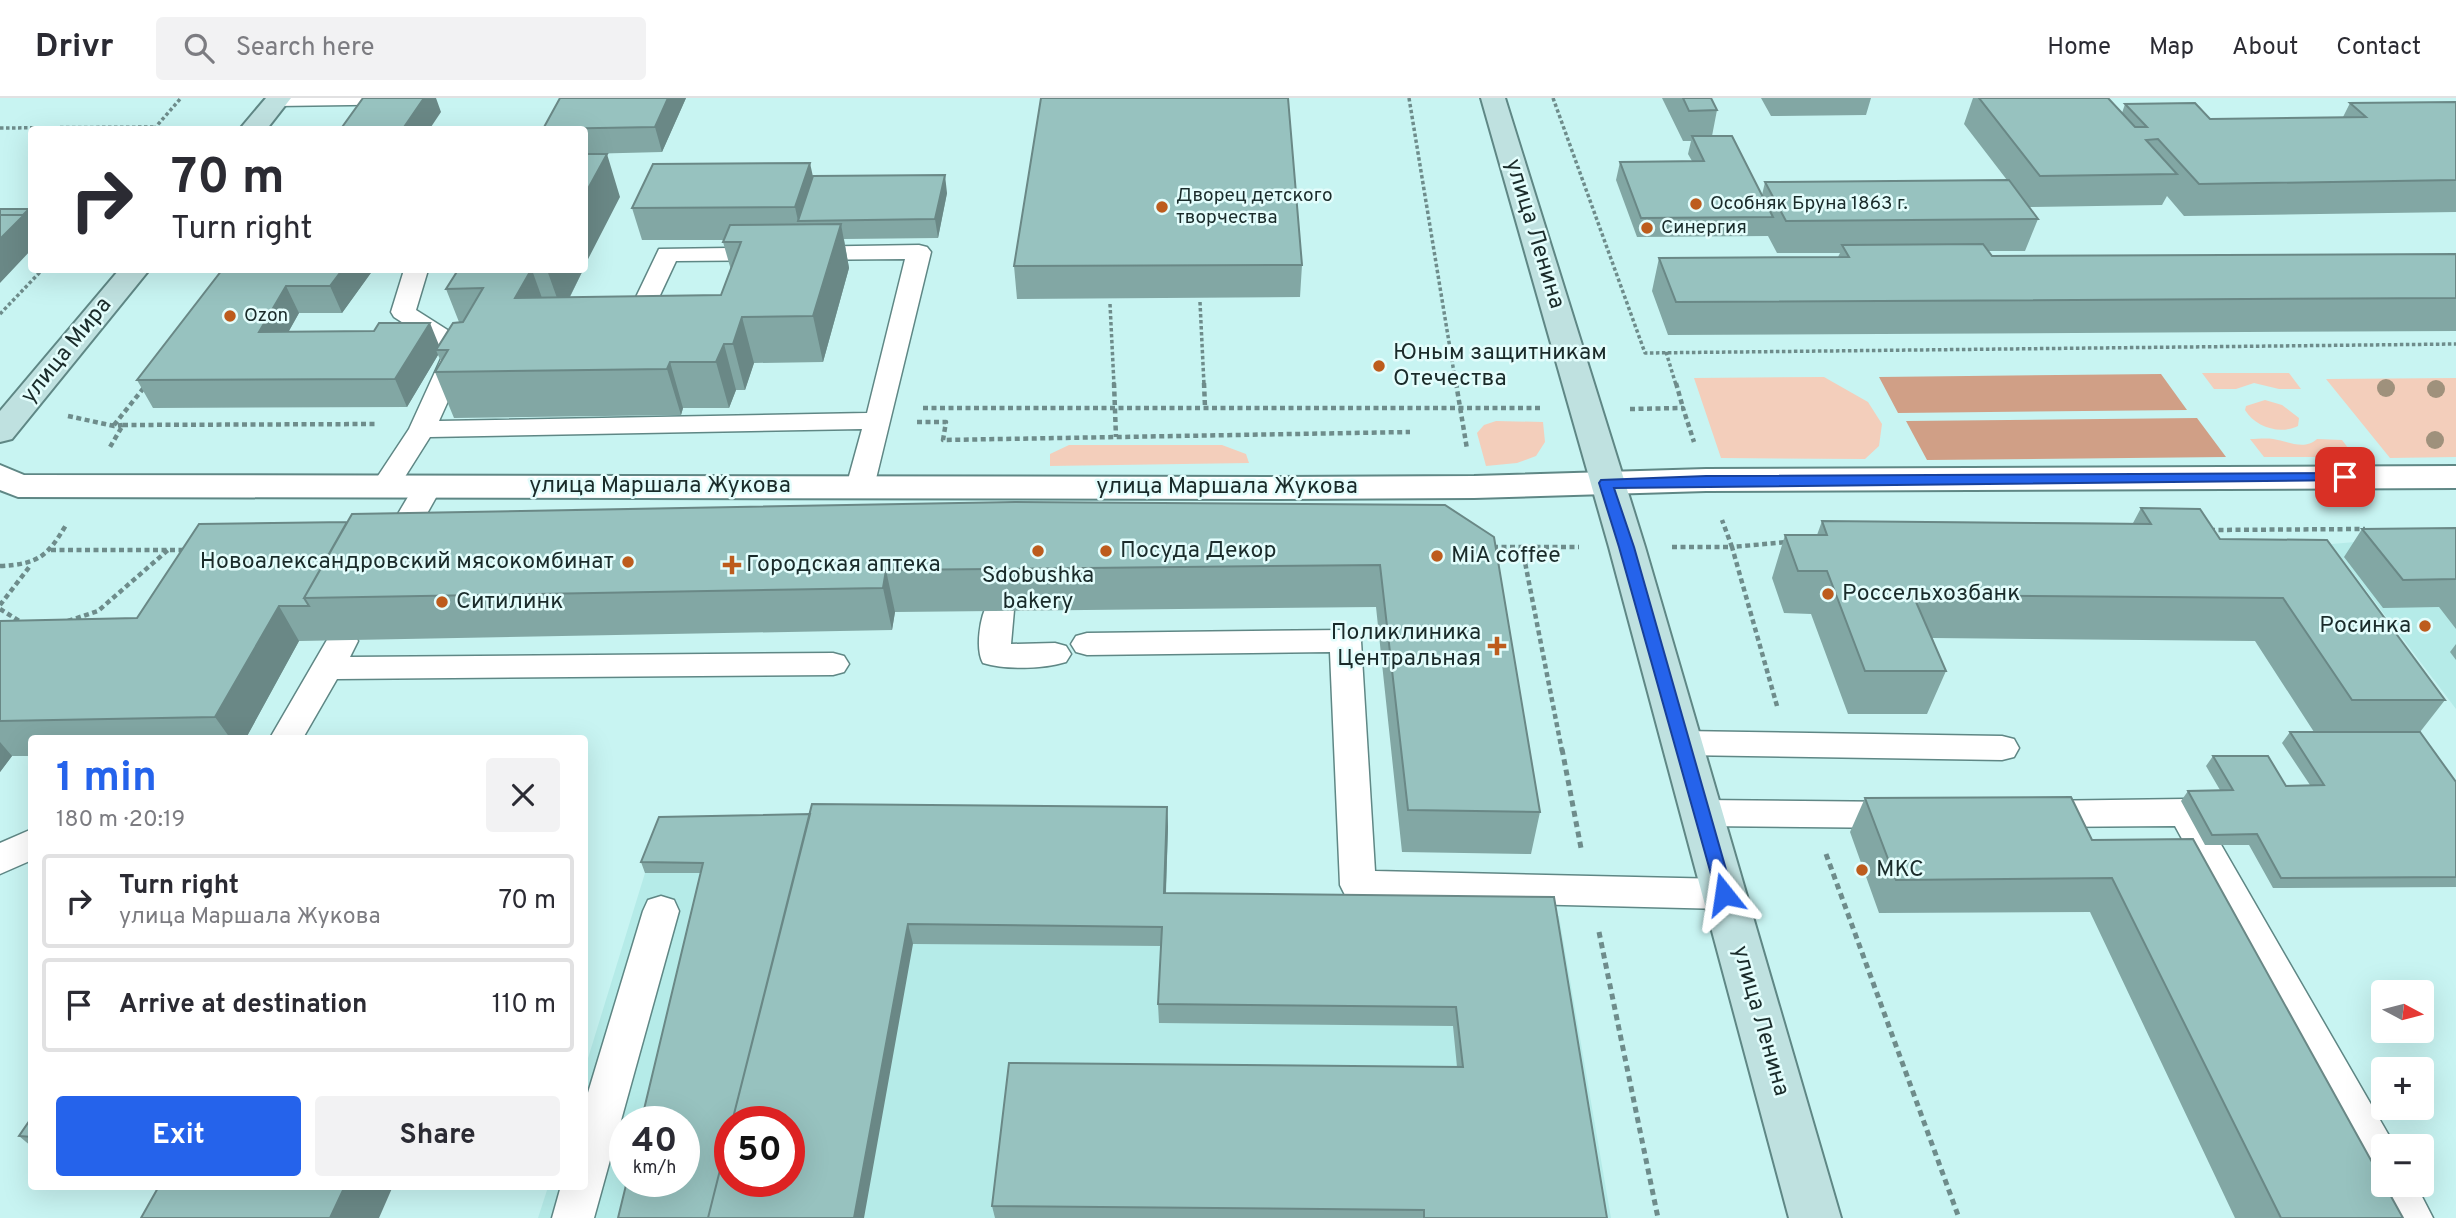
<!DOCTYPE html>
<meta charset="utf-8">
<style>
:root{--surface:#fff;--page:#f2f2f3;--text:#2b2b33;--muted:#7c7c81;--line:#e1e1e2;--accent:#2563eb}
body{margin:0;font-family:Overpass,sans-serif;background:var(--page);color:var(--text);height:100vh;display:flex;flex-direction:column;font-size:26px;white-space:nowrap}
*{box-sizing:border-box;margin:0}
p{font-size:23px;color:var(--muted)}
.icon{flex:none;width:38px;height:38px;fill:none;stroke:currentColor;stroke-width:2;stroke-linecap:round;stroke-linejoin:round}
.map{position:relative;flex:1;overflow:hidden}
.side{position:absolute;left:28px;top:637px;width:560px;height:455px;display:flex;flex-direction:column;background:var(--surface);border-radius:7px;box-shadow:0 7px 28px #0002}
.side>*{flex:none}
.banner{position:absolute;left:28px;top:28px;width:560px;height:147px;border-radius:7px;box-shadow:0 7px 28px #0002;background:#fff;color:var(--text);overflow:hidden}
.needle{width:46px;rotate:97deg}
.controls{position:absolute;left:2371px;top:882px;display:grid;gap:14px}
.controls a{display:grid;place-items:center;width:63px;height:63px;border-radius:7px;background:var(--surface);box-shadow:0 7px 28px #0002;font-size:35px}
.speed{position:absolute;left:609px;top:1008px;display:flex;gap:14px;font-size:35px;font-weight:700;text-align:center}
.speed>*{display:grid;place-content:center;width:91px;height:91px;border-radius:50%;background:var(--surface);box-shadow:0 7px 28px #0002;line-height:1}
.speed small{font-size:18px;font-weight:400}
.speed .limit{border:10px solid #d22;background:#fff;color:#111}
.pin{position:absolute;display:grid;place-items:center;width:60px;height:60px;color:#fff;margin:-30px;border-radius:14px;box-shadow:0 4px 10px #0006}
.me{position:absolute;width:77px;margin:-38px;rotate:345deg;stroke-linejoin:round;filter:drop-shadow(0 0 5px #0008)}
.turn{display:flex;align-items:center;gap:24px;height:147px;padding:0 28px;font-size:32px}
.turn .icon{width:91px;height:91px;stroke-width:2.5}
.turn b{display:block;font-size:49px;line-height:60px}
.round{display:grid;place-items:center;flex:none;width:74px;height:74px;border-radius:7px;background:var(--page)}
.headline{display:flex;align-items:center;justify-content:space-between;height:119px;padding:0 28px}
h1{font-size:42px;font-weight:700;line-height:52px;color:var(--accent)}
.cta{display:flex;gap:14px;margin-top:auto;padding:14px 28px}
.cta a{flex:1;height:80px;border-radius:7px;background:var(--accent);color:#fff;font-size:28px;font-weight:700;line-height:80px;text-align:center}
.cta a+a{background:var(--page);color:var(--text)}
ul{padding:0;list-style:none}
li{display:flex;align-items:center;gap:21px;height:94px;margin:0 14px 10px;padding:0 14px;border:4px solid var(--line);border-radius:7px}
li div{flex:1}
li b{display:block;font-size:26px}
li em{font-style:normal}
header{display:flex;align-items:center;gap:42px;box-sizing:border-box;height:98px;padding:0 35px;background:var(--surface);border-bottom:2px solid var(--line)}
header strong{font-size:33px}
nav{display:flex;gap:38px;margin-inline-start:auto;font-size:24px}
.search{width:490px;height:63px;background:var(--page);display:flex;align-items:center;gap:18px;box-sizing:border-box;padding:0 24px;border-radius:7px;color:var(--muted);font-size:26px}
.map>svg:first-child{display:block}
.built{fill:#b5ebe8;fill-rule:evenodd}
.green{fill:#f3cebb}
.forest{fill:#d09f86}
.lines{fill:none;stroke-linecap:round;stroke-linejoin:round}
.lane-casing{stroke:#5f8785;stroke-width:3}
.street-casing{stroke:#5f8785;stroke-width:4}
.secondary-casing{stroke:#5f8785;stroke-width:4}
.path-far2{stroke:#6e8c8b;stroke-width:3.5;stroke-dasharray:3.5 2.5;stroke-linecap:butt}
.path-far1{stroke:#6e8c8b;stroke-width:4.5;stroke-dasharray:5 3.5;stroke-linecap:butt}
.path{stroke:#6e8c8b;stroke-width:5;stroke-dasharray:6 4.5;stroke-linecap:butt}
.lane{fill:#fff;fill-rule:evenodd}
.street{fill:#fff;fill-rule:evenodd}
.secondary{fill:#bfe1e0;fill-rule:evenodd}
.tree{fill:#9f917c}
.wall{fill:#82a7a4}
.shaded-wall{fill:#6a8886}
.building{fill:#97c2bf;stroke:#6a8886;stroke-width:2}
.route{fill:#2563eb;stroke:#184099;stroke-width:2}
.poi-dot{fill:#bd5c1d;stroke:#e3fdfc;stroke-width:2.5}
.labels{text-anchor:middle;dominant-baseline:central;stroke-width:5;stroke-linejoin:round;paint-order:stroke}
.far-poi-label{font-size:19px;fill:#1a2b2a;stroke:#e3fdfc;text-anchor:start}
.street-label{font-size:23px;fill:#1a2b2a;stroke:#e3fdfc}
.poi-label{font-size:23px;fill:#1a2b2a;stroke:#e3fdfc;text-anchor:start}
</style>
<header>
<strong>Drivr</strong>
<div class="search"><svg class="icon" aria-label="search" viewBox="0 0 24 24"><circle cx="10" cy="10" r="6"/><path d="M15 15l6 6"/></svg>Search here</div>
<nav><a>Home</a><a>Map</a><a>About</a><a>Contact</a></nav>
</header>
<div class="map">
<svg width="2456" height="1120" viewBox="0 0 2456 1120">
<rect width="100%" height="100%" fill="#c8f4f2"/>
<path class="built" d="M2456 436V611L2331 446Z
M663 729H1168L1165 815 1559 818 1611 1120H538L548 1089 584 1088 585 970 645 775ZM625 1024H684V1083H625ZM730 1024H789V1083H730Z"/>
<path class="green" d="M2202 275H2289L2301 291H2279L2254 285 2236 291H2214Z
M1824 279 1868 304 1882 326 1879 348 1865 361 1721 360 1694 280Z
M2456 280V359L2390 360 2326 281Z
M2265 302 2282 307 2299 320 2298 328C2280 337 2255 329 2245 312L2246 308Z
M1496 323 1543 324 1545 344 1536 358 1517 365 1486 368 1477 335 1484 327Z
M2250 341C2257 341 2266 340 2273 341 2288 343 2304 353 2317 341L2342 342 2355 359H2264Z
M1069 347H1222L1246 356 1249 365 1050 368V356Z"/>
<path class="forest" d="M2161 276 2187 312 1898 315 1879 279Z
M2197 320 2226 359 1927 362 1906 323Z"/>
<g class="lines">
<defs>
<path id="lane" d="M268 0H433L430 4 423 6 277 8 270 6Z
M919 147 927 149 931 154 874 389 870 395 860 398 850 395 846 389 862 331 430 339 396 393 386 396 376 393 372 387 409 331 445 252 394 219 391 214 404 172H428L416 212 468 245 472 250 439 323 867 315 905 161 676 163 647 225 638 227 629 225 626 220 659 151Z
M429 378 439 381 443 387 406 453 401 460 391 463 381 460 376 453 415 387 419 381Z
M999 502 1010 505 1014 512 1011 546 1055 545 1066 548 1071 556 1066 564C1043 571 1006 572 983 565 975 551 980 518 988 505Z
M342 532 353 535 358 543 350 559 833 555 844 558 849 566 844 574 833 577 337 581 303 640H270L331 535Z
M1345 532 1356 535 1361 543 1375 773 1724 781 1737 786 1742 796 1737 806 1724 811 1358 802 1345 797 1340 787 1330 554 1087 557 1076 554 1071 546 1076 538 1087 535Z
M1682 633 2002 638 2014 641 2019 650 2014 659 2002 662 1682 657 1670 654 1665 645 1670 636Z
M2185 701 2197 705 2395 1048H2384V1087H2416L2433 1120H2389L2372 1087 2373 1084 2369 1083 2175 728 2036 729 2024 725 2019 716 2024 707 2036 703Z
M1702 702 1900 704 1912 707 1917 717 1912 727 1900 730 1702 728 1690 724 1685 715 1690 706Z
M32 731V762L0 776V745Z
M661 798 674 802 679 813 594 1120H552L561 1088H584V1008L643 813 648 802Z"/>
<path id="street" d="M0 367 24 377 1280 379 1474 378 1706 371 2456 368V390L1706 393 1474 400 1280 401 18 399 0 392Z"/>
<path id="secondary" d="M266 0H291L266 32H239Z
M1481 0H1505L1645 449 1841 1120H1789L1609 449Z
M119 172H149L12 341 0 344V313Z"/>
</defs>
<use href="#lane" class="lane-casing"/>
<use href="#street" class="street-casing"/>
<use href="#secondary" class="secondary-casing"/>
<path class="path-far2" d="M1409 0 1456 287
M1553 0 1645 255 2456 246
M0 30 156 29
M154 31 181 0
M1200 204 1204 287
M1110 206 1114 287
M0 216 42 172
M1666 254 1676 287"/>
<path class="path-far1" d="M1114 285 1116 339
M1204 285 1205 309
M1456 285 1467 351
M1676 285 1683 310
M923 310H1540
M1630 311 1683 310 1694 344
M68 318 114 328 123 327 110 349
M917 324H946L943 342 1410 334
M114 327 146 287
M123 327 378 326
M2210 432 2365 431
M1493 449H1579
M1522 449 1562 653
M1672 449H1732L1722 422
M51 452H188
M0 468C38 466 47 459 66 427
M0 507 30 468
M0 511 21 524
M68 523 98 513 168 452
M1777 608 1732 449 1788 444"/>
<path class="path" d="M1562 651 1581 750
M1826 756 1959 1120
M1599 834 1658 1120"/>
<use href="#lane" class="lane"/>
<use href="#street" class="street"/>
<use href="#secondary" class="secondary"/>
</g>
<g class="tree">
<circle cx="2386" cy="290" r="9"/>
<circle cx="2436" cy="291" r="9"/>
<circle cx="2435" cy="342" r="9"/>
</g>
<path class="wall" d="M560 0H686L662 54 584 56V32H543Z
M1662 0H1711L1717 12 1712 38 1762 97 1765 84 2007 82 1964 26 1973 0H2108L2122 15 2125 6 2210 21 2343 19 2350 5 2456 4V114L2184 118 2167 98 2162 107 2029 109 2038 121 2025 153H1988L1992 158 2456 156V233L1668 237 1652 193 1659 160 1838 159 1840 155H1777L1768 138 1637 139 1616 82 1620 64 1692 63 1688 56 1691 43H1683Z
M1761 0H1871L1866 17 1771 18Z
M813 78 947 95 938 140 844 141 849 170 823 264 754 265 745 292H736L729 310H683L681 317 454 320 435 274 441 263 438 257 407 309 153 310 137 282 222 172H373L342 215H299L289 233 439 247 459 224 446 191 458 172H583L570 199 721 197 731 172 723 144 724 142H642L632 110Z
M1302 167 1300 199 1017 201 1014 168Z
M1445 407 1540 714 1531 756 1402 754 1376 509 895 514 892 532 299 543 246 640H32V658H12L0 674V523L137 520 199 426Z
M2141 410 2220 441 2445 602 2420 634 2456 684V789L2273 790 2249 747H2205L2181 703 2188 693 2220 692 2206 668 2213 658 2286 688 2310 687 2282 645 2290 634H2314L2255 543 1932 540 1946 573 1927 616H1848L1811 516 1784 515 1772 480 1785 437H1817L1822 423 2133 425Z
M2456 430V531L2439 509 2383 510 2344 459 2362 431Z
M2456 546V562L2450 554Z
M1865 700 2092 742 2403 1120H2235L2090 814 1879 815 1850 734Z
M1167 709 1168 729 1166 795 1554 799 1607 1120H995L992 1108 1457 969 1453 928 1159 925 1158 906 1161 848 913 846 701 775H645L641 764Z
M32 1019V1049L19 1038Z"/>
<path class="shaded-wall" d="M424 0H436L441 14 429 32H402Z
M668 0H686L662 54 655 29Z
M607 56 620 99 584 169V98Z
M810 65 817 97 798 123 795 109Z
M945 77 947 95 938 140 935 121Z
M29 111 32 115V123L29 126 32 129V151L0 185V141Z
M841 126 849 170 823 264 813 218Z
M342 172H373L342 215 330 188Z
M531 172H532L547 214 515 200Z
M547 172H583L562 214Z
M286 188 299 215 273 261 259 234Z
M742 219 754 265 745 292 733 246Z
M430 225 441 252H436L438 257 407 309 395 281Z
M724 246 736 292 729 310 716 264Z
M670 264 683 310 681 317 667 271Z
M886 472 895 514 892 532 883 490Z
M279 508 299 543 246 640H230L215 619Z
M0 644 12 658 0 674Z
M1167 709 1168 729 1165 815 1164 795Z
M908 826 913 846 864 1120H854Z
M345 1088H393L379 1120H330Z"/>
<path class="building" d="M363 0H424L402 32H340Z
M560 0H668L655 29 543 31Z
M1041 0H1288L1302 167 1014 168Z
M1683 0H1711L1717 12 1689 13Z
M1979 0H2108L2135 29H2147L2125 6 2195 5 2210 21 2366 19 2350 5 2456 4V82L2199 86 2158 41 2146 42 2177 76 2040 78Z
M1692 38H1732L1773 119 1641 120 1620 64 1704 63Z
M584 56H607L584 98Z
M810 65 795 109 632 110 653 66Z
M945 77 935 121 798 123 813 78Z
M2009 82 2038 121 1786 123 1765 84Z
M0 111H29L23 117H0Z
M0 117H24L0 141Z
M841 126 813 218 742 219 733 246H724L716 264H670L667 271 435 274 448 252H436L453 225 463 224 483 190 446 191 458 172H531L515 200 721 197 741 144H723L730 127Z
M1983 146 1992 158 2456 156V200L1676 204 1659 160 1849 159 1842 147Z
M222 172H342L330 188H286L259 234 374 233 379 225H430L395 281 137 282Z
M1015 404 1445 407 1494 439 1540 714 1408 712 1380 467 886 472 883 490 304 500 352 416Z
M2141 410 2200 411 2220 441 2327 442 2445 602H2352L2283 500 1913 497 1946 573H1865L1827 473H1798L1785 437H1827L1822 423 2151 426Z
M347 424 304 500 309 508H279L215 619 0 623V523L137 520 199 426Z
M2456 430V481L2403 482 2362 431Z
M2290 634H2420L2456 684V779L2281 780 2257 736 2212 737 2188 693 2233 692 2213 658H2268L2286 688 2324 687Z
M2071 699 2092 742 2193 741 2403 1120H2281L2112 780 1896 782 1865 700Z
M812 706 1167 709 1164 795 1554 799 1607 1120H1424V1112L992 1108 1009 965 1463 969 1456 909 1158 906 1162 829 908 826 854 1120H708L730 1032V1083H789V1024H732Z
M810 716 732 1024H730V1032L708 1120H618L627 1083H684V1024H641L703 765 641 764 659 719Z
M32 1019V1039L19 1038Z
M159 1088H345L330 1120H141Z"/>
<path class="route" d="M2345 375 2350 376V382L1614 390 1634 449 1733 796 1731 801 1724 803 1718 801 1619 449 1599 385 1601 382 1706 378Z"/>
<g class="poi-dot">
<circle cx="1696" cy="106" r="7"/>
<circle cx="1162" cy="109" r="7"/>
<circle cx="1647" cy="130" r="7"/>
<circle cx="230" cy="218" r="7"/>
<circle cx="1379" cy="268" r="7"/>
<circle cx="1038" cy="453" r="7"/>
<circle cx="1106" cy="453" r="7"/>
<circle cx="1437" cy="458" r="7"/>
<circle cx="628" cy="464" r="7"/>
<path d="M728.5 456.5h7v7h7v7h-7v7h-7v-7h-7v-7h7z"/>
<circle cx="1828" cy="496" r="7"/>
<circle cx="442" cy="504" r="7"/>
<circle cx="2425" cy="528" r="7"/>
<path d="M1493.5 537.5h7v7h7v7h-7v7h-7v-7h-7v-7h7z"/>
<circle cx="1862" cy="772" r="7"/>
</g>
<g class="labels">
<g class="far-poi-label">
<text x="1176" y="98">Дворец детского<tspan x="1176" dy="22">творчества</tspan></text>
<text x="1710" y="106">Особняк Бруна 1863 г.</text>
<text x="1661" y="130">Синергия</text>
<text x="244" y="218">Ozon</text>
</g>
<g class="street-label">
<text transform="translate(1534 136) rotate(73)">улица Ленина</text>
<text transform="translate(67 253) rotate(-51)">улица Мира</text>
<text x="660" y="388">улица Маршала Жукова</text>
<text x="1227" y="389">улица Маршала Жукова</text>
<text transform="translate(1760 923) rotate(74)">улица Ленина</text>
</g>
<g class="poi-label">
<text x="1393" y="255">Юным защитникам<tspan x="1393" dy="26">Отечества</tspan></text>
<text x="1120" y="453">Посуда Декор</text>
<text x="1451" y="458">MiA coffee</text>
<text x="614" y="464" text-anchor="end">Новоалександровский мясокомбинат</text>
<text x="746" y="467">Городская аптека</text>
<text x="1038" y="478" text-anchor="middle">Sdobushka<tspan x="1038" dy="26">bakery</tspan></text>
<text x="1842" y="496">Россельхозбанк</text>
<text x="456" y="504">Ситилинк</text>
<text x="2411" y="528" text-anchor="end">Росинка</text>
<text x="1481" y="535" text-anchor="end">Поликлиника<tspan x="1481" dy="26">Центральная</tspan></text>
<text x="1876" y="772">МКС</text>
</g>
</g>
</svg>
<div class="controls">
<a><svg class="needle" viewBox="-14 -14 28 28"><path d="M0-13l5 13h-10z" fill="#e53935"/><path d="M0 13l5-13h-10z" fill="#7c7c81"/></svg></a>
<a>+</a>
<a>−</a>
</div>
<div class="speed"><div>40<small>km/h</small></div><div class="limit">50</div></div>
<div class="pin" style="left:2345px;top:379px;background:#d93025"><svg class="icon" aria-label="arrive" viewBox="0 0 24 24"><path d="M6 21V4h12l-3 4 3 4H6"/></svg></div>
<svg class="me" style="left:1724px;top:796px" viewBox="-20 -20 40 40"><path d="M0-17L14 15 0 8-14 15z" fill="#2563eb" stroke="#fff" stroke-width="4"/></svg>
<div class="banner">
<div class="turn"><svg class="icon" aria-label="right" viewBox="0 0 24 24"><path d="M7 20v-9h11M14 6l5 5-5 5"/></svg><div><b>70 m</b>Turn right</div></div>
</div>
<section class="side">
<div class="headline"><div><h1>1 min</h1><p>180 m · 20:19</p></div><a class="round"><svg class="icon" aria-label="close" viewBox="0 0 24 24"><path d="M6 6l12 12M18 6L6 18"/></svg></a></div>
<ul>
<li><svg class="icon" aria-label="right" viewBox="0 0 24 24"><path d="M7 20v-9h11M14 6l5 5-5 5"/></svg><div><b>Turn right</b><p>улица Маршала Жукова</p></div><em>70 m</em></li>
<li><svg class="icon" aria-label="arrive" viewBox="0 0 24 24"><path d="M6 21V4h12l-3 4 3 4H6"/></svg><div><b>Arrive at destination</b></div><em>110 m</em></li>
</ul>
<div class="cta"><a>Exit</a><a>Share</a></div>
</section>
</div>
